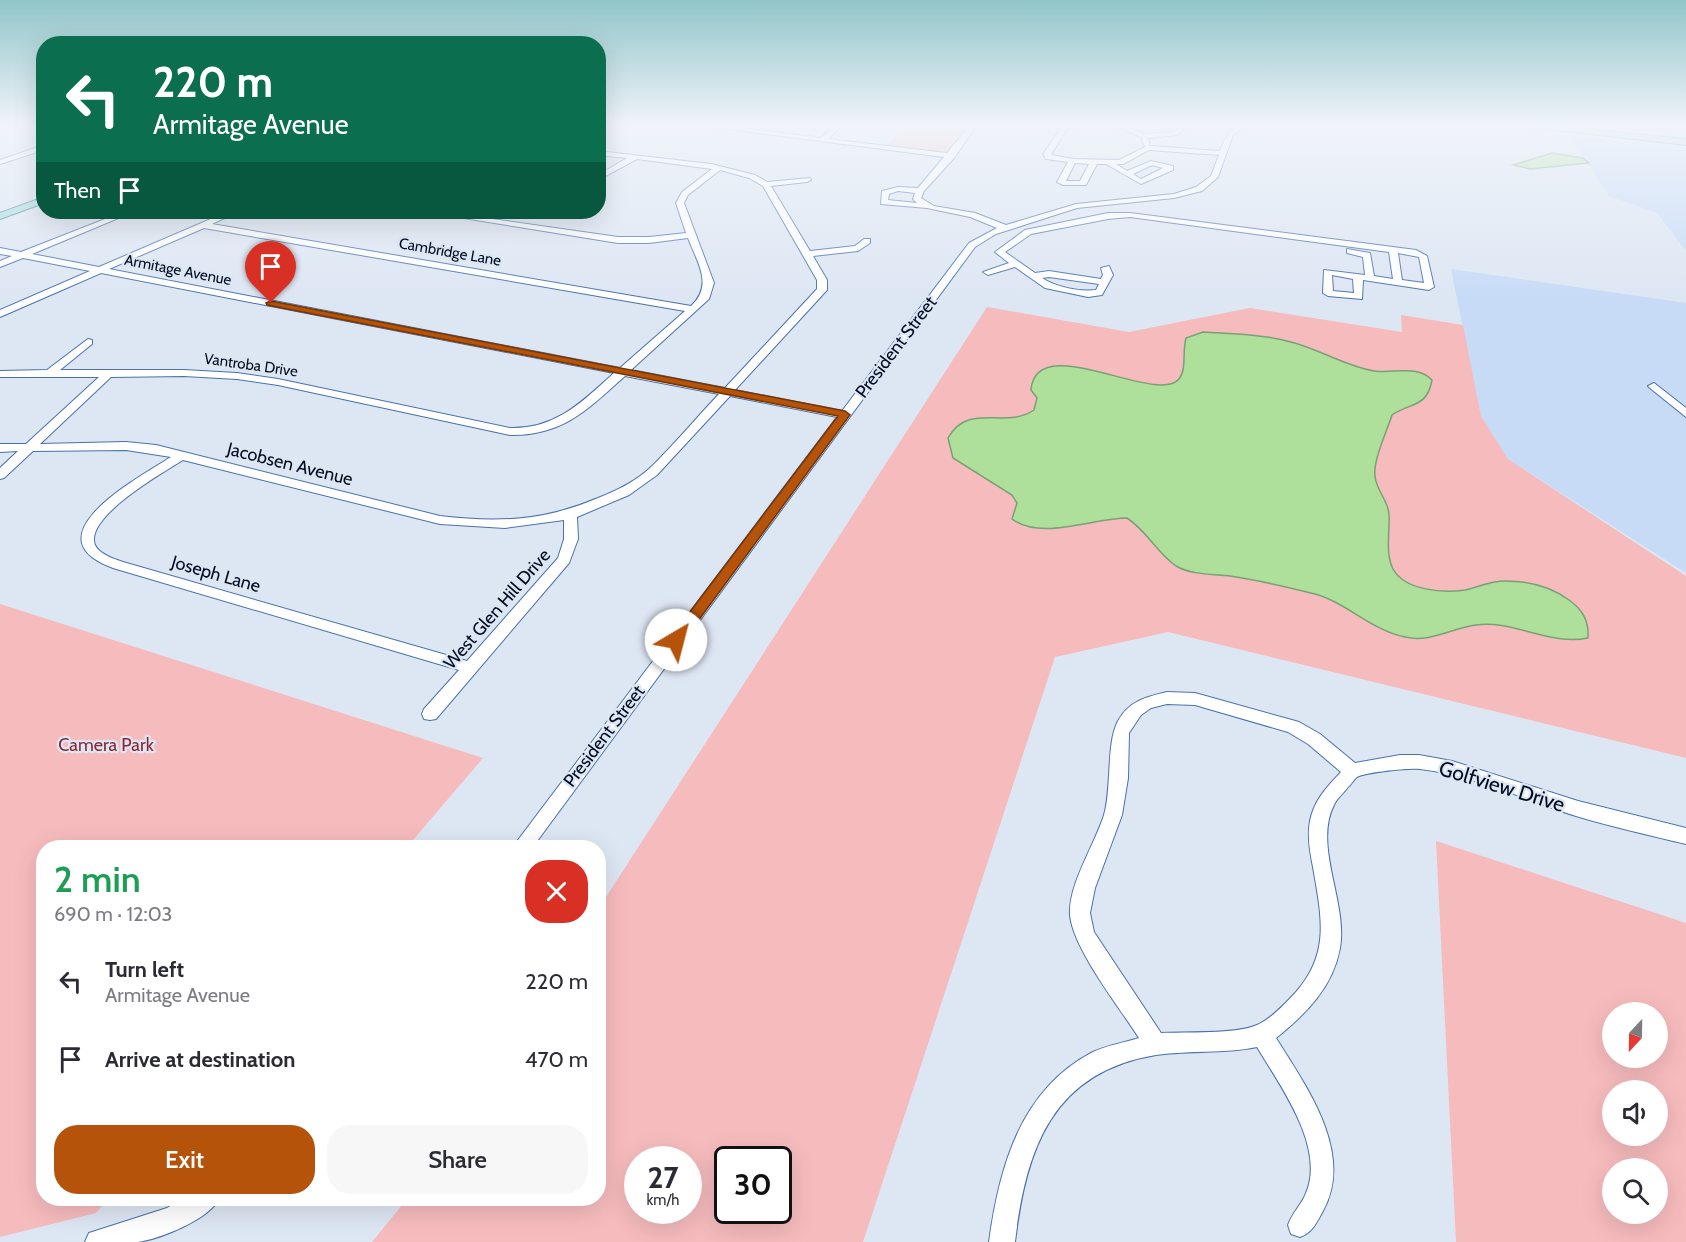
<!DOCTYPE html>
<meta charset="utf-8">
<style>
:root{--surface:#fff;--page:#f7f7f7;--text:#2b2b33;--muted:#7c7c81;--accent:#b45309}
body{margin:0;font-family:Cabin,sans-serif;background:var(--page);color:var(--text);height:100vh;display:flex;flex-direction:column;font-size:22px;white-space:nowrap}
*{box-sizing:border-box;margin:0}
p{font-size:20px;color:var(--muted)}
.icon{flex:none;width:33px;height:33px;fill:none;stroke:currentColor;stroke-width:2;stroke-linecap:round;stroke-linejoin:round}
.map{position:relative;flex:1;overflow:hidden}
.sheet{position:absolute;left:36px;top:840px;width:570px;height:366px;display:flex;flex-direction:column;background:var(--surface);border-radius:24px;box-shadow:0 6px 24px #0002}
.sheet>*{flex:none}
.banner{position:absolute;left:36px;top:36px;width:570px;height:183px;border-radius:24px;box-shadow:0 6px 24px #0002;background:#0b6e4f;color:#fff;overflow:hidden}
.needle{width:39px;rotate:202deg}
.buttons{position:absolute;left:1602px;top:1002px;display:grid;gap:12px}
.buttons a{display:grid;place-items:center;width:66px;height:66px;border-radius:50%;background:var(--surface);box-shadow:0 6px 24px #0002;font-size:30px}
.speed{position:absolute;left:624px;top:1146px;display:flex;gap:12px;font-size:30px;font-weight:700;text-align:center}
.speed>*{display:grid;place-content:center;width:78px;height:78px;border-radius:50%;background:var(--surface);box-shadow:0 6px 24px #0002;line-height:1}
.speed small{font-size:15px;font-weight:400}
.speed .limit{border:3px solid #111;border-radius:9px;background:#fff;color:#111}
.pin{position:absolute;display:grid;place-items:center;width:51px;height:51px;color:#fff;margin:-62px -26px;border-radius:50% 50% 50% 0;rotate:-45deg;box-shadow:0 0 6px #0007}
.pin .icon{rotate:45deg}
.me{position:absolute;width:66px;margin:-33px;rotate:37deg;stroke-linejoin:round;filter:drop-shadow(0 0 4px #0008)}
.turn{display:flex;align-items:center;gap:21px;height:126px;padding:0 18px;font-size:27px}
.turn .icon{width:78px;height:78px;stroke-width:2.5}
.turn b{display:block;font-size:42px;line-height:51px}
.then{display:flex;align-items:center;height:57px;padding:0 18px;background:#0003;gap:12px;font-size:22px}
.round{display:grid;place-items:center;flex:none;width:63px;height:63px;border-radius:24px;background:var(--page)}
.summary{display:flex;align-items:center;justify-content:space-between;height:102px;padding:0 18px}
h1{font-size:36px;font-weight:600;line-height:45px;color:#1e9e55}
.button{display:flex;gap:12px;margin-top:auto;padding:12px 18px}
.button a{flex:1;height:69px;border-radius:24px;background:var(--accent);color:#fff;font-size:24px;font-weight:600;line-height:69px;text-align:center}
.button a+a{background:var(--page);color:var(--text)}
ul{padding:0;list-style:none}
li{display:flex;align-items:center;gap:18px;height:78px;padding:0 18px}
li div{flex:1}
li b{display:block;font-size:22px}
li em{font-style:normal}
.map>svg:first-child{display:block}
.built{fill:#c7dbf7}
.green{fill:#f6bbbd;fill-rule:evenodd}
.water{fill:#aedf9b;stroke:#7aa077;stroke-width:1.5}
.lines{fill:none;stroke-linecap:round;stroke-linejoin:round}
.minor-casing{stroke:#4a71aa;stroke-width:2}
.major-casing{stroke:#438790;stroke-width:2}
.minor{fill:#fff;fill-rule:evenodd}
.major{fill:#a3dfe0;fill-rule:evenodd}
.route{fill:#b45309;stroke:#753606;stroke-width:1.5}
.labels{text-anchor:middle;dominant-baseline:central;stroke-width:4.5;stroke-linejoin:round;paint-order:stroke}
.far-street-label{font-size:15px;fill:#010c22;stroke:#dde6f3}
.street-label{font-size:18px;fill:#010c22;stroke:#dde6f3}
.park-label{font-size:18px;fill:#8c2836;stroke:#dde6f3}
.near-street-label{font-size:21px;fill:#010c22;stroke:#dde6f3}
</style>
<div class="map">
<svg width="1686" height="1242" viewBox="0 0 1686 1242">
<rect width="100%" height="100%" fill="#dde6f3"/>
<path class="built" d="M1569 135 1686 147V251L1657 213 1609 196Z
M1451 269 1686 303V573L1508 459 1481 416Z"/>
<path class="green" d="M906 125H965L972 126 949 155 885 147Z
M987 307 1129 332 1250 308 1402 332 1401 315 1463 325 1481 416 1508 459 1686 576V758L1168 632 1055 657 863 1242H372L407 1199 598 1198 599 908ZM638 1160H688V1210H638ZM728 1160H778V1210H728Z
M0 604 483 758 407 847 44 848V1198L108 1199 96 1213 0 1237Z
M1436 841 1686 923V1242H1456ZM1658 1012V1058H1612V1012ZM1658 1090V1136H1612V1090ZM1658 1168V1214H1612V1168Z"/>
<path class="water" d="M1552 153 1583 158 1589 163 1530 169 1513 165Z
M1203 332C1231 334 1263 334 1291 342 1319 349 1345 366 1374 371 1393 374 1417 364 1432 380 1427 408 1411 402 1392 415 1387 431 1373 460 1375 476 1376 490 1388 500 1389 514 1390 532 1385 553 1393 569 1405 591 1444 593 1465 590 1478 587 1491 581 1505 581 1529 581 1550 586 1569 600 1583 610 1589 621 1588 638 1550 646 1514 620 1476 625 1452 628 1430 643 1405 637 1371 630 1347 603 1315 594 1287 587 1258 580 1230 576 1213 574 1191 575 1176 566 1157 553 1147 531 1127 518 1093 518 1041 541 1012 519L1017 503 1012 495 953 458 948 438C969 401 1005 430 1034 410L1037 398 1031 390C1036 329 1157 406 1179 379 1187 369 1182 351 1186 338Z"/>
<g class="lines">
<defs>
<path id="minor" d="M697 125H720L821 138 835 125H842L828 139 947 153 970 125H977L954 158 924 191 921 198 934 206 975 213 1006 225 1076 204 1174 194 1196 187 1211 176 1219 155 1149 150 1123 164H1116L1127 171 1151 161 1173 166V170L1141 184 1106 164H1097L1086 185H1063L1057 182 1068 162 1046 159 1043 154 1062 127 1082 125 1066 130 1051 155 1073 159 1119 160 1145 147 1141 137 1114 125H1124L1145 134 1174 132 1180 125H1187L1178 135 1148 138 1150 146 1220 151C1226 136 1230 125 1247 125L1233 135 1218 177 1202 191 1174 198 1077 208 996 234 975 247 532 848H512L837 417 730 396 657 475 629 495 577 517 578 539 569 563 436 719 430 720 424 719 422 714 424 709 459 670 113 568C28 537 138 478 171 457L126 450 33 451 4 478 0 479V468L18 451 0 452V444H26L99 377H0V371L47 370 88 339 92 340V344L60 370H184L237 373 278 379 510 428C556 429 582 402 614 373L101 273 0 317V310L90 271 23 258 0 267V261L12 256 0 254V248L21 252 123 212H133L32 254 99 267 227 212H237L212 224 691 306C714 285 697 262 688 238L649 243H618L426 212H443L618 237H649L686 233 676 203 682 192 712 169 637 159 598 180V175L627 158 598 155V151L711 164 755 175 767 182 810 178 811 180 807 182 771 186 810 251 855 246 864 239H870V243L858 251 813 256 827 280V290L735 390 842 411 969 243 997 228 970 217 927 208 881 204 882 191 898 187 918 188 944 157ZM1075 163 1089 164 1080 181H1066ZM1152 165 1163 168 1141 179 1133 174ZM720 170 749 178 763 186 817 280V289L725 388 631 370 709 299 714 283 684 203 688 195ZM898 191 915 193 913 199 917 203 888 200 889 194ZM204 228 685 311 620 368 109 269ZM184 376 237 379 278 385 510 435C563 436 588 409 625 376L719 394C696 418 674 445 650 468 635 482 616 491 598 498 544 521 498 523 440 516L156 445 126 442 40 444 111 377ZM183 460 440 524 505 528 564 520V539L558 558 467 661 123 562C114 559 99 554 95 545 84 517 164 472 183 460Z
M44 145V150L0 164V160Z
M1108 213H1130L1416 250 1427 256 1434 287 1429 290 1363 280 1362 299 1328 296 1323 293 1324 270 1365 275 1363 257 1347 253V249L1370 253 1374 276 1393 279 1389 252 1130 217 1108 219 1031 234 1005 252 1035 273 1049 271 1101 279 1103 275 1101 268 1109 266 1113 275 1102 295 1088 297 1045 288 1015 267 988 275 983 272 1009 263 995 252 1025 230ZM1398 253 1419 257 1424 283 1402 280ZM1332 275 1353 279 1354 293 1333 291ZM1049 277 1099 284 1096 290C1079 292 1056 287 1042 278Z
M1654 383 1686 408V417L1650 388 1648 386Z
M1167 692 1195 693 1299 722 1320 734 1355 763 1400 755H1419L1452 761 1578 801 1686 828V844C1649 835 1612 827 1576 816 1525 800 1473 775 1420 769 1409 768 1367 772 1357 777 1354 779 1351 785 1348 787 1344 793 1337 798 1334 805 1313 846 1348 903 1340 948 1333 987 1306 1014 1276 1038 1306 1086 1355 1153 1323 1211 1317 1222 1312 1233 1300 1237L1291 1234 1288 1225C1292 1213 1302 1204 1306 1193 1326 1147 1279 1084 1257 1047 1224 1054 1190 1050 1156 1055 1052 1072 1026 1149 1015 1242H989C999 1168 1020 1091 1091 1053 1106 1045 1124 1043 1139 1038 1120 1008 1073 949 1070 915 1068 885 1095 844 1104 815 1112 788 1106 743 1118 721 1129 701 1146 697 1167 692ZM1167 704 1195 705 1288 732 1308 744 1341 772C1327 787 1314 800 1310 821 1307 836 1310 853 1313 867 1321 915 1331 952 1296 992 1286 1003 1271 1019 1257 1025 1238 1034 1184 1032 1161 1033L1094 932 1090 913 1095 888 1122 815 1128 778 1129 733 1141 715 1151 708Z
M183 1198H219C211 1219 159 1239 138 1242 121 1242 102 1242 85 1242L89 1233 167 1208Z"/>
<path id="major" d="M1510 125H1544L1686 139V145Z
M44 197V203L0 219V213Z"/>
</defs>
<use href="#minor" class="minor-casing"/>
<use href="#major" class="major-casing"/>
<use href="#minor" class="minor"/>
<use href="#major" class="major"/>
</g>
<linearGradient id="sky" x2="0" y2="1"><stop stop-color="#91c5c9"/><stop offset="0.42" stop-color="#f0f4fa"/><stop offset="1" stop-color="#f0f4fa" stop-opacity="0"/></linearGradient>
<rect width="1686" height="299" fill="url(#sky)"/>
<path class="route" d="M271 301 845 411 850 415 681 644H671L669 640 671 637 838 416 267 305 266 303Z"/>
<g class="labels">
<g class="far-street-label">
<text transform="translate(450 252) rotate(10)">Cambridge Lane</text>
<text transform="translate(178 270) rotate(11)">Armitage Avenue</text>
<text transform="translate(251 365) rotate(8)">Vantroba Drive</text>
</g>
<g class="street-label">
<text transform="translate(896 347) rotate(-53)">President Street</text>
<text transform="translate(290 464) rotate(14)">Jacobsen Avenue</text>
<text transform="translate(216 574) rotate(16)">Joseph Lane</text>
<text transform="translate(497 609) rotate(-49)">West Glen Hill Drive</text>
<text transform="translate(604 736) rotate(-53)">President Street</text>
</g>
<g class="park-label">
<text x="106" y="745">Camera Park</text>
</g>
<g class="near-street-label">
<text transform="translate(1502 786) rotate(17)">Golfview Drive</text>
</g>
</g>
</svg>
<div class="buttons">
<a><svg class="needle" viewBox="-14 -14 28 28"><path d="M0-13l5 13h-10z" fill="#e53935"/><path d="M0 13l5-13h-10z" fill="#7c7c81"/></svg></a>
<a><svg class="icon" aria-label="sound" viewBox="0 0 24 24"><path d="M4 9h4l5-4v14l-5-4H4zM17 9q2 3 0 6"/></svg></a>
<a><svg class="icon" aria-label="search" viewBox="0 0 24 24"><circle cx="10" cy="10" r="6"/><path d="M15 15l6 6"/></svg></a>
</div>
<div class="speed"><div>27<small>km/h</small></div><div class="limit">30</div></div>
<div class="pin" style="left:271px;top:303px;background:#d93025"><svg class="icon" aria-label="arrive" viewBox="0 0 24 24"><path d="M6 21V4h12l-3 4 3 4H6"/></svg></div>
<svg class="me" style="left:676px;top:640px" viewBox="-20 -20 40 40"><circle r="19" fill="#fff"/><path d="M0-13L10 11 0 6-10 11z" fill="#b45309"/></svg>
<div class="banner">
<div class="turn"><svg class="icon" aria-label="left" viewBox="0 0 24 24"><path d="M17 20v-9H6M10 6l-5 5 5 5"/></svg><div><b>220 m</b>Armitage Avenue</div></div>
<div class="then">Then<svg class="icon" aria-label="arrive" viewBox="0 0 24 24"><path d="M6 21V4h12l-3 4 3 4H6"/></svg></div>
</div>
<section class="sheet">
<div class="summary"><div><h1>2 min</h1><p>690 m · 12:03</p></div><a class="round" style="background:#d93025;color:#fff"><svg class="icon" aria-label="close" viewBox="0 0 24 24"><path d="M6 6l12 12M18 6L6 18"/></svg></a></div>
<ul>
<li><svg class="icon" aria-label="left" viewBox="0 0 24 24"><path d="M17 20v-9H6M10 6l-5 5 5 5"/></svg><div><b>Turn left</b><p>Armitage Avenue</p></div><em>220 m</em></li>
<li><svg class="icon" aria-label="arrive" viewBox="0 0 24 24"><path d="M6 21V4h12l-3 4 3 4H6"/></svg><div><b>Arrive at destination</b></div><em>470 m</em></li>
</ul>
<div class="button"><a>Exit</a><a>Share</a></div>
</section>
</div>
